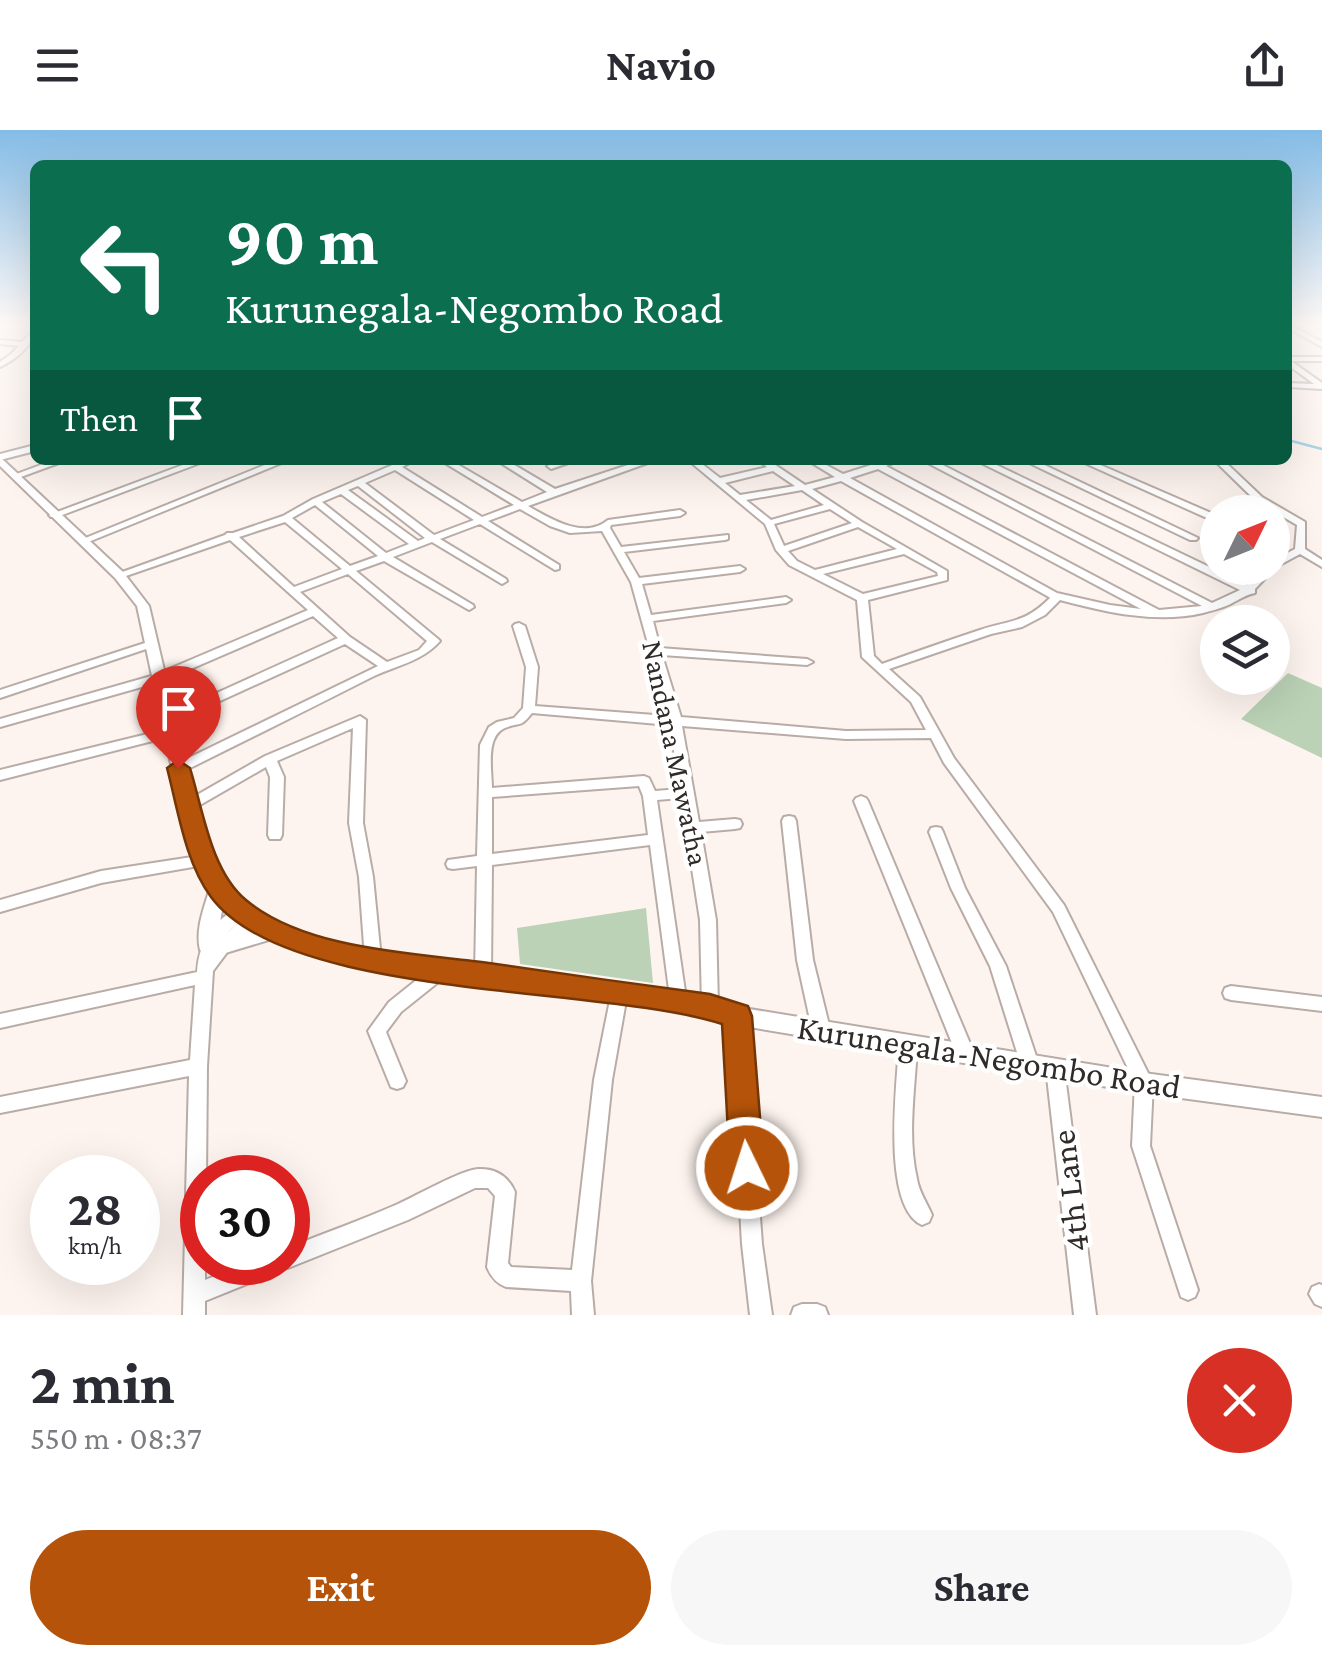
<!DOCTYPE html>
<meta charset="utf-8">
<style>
:root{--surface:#fff;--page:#f7f7f7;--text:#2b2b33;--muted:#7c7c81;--accent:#b45309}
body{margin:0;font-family:"Crimson Pro",serif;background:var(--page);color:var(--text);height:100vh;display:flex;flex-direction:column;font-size:38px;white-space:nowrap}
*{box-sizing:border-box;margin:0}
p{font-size:32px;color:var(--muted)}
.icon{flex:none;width:55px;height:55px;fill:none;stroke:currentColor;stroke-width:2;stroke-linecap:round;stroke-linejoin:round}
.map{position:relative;height:1185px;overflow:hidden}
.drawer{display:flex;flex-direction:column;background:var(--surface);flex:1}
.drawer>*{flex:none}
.banner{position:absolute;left:30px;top:30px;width:1262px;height:305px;border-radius:15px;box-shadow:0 10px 40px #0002;background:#0b6e4f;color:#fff;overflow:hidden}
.needle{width:65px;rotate:47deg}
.controls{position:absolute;left:1200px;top:365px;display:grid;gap:20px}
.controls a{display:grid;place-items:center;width:90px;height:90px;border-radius:50%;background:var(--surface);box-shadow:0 10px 40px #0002;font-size:50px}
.speed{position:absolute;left:30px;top:1025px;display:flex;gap:20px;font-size:50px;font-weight:700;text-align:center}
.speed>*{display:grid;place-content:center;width:130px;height:130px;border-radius:50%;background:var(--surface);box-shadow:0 10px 40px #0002;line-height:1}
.speed small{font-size:25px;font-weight:400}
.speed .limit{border:15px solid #d22;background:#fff;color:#111}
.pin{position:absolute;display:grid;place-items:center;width:85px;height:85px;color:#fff;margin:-102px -42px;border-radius:50% 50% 50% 0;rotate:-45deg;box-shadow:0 0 10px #0007}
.pin .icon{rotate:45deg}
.me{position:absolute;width:110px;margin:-55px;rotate:356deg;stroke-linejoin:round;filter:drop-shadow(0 0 8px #0008)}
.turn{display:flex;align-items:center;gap:35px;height:210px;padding:0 30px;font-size:45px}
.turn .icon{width:130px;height:130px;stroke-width:2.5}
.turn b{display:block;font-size:70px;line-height:85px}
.then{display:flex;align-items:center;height:95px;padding:0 30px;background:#0003;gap:20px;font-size:38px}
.round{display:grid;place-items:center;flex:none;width:105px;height:105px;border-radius:52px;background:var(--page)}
.headline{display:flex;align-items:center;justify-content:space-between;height:170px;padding:0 30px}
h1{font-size:60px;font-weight:700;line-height:75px}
.primary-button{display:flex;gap:20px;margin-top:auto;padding:20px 30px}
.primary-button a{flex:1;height:115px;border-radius:60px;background:var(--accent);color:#fff;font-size:40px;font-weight:700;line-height:115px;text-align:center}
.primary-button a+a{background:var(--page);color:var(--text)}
header{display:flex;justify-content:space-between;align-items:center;height:130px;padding:0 30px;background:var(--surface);font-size:45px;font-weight:700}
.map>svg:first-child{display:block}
.green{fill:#bbd2b6}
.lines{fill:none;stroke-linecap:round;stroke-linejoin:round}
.stream{stroke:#8ec8e3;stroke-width:2.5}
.minor-casing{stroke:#b9aca7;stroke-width:4}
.major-casing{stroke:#b9aca7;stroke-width:4}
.minor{fill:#fff;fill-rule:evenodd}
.major{fill:#fff;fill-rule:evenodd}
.route{fill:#b45309;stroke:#753606;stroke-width:2.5}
.labels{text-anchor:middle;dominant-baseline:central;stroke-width:9;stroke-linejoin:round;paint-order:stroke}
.street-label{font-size:30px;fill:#302b29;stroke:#fff}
.near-street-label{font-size:35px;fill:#302b29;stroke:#fff}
</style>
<header><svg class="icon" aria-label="menu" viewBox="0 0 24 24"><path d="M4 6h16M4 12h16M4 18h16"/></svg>Navio<svg class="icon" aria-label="share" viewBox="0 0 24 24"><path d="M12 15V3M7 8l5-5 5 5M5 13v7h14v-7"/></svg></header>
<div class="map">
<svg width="1322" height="1185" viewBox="0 0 1322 1185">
<rect width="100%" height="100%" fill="#fef4ef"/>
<path class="green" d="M1288 543 1322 558V628L1241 589Z
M646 778 653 853 520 834 517 798Z"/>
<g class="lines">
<path class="stream" d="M1288 310 1322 319"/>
<defs>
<path id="minor" d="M1288 194 1322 212V217L1288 198Z
M35 199C33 216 15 230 0 237V232L11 224 19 216 0 214V210L22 212Z
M1288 227H1322V231H1291L1322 253V259L1288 257V253L1314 254 1288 235Z
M35 315V321L0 330V324Z
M54 330H67L18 348 11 346Z
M196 330H208L57 387H51L49 385Z
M277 330H289L86 413H80L78 411Z
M404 330H415L402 337 482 387 514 375 440 330H450L522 372 547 362 496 330H506L555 359 643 330H656L528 376C551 389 584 410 608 390L680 380 685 383 680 386 611 395 610 398 621 417 728 405V409L725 410 624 422 639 448 740 436 745 439 740 442 642 454 651 485 786 467 791 470 786 473 653 491 660 518 807 529 813 532 807 535 662 525 681 587 846 601 926 600 911 572 862 527 857 470 789 435 776 420 765 394 688 330H697L720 348 767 337 758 330H768L805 355 835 347 807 330H817L843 344 871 335 864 330H875L879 333 887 330H900L886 336 1159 480 1202 476 922 330H933L1212 473 1240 460 975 330H986L1247 455 1266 438H1272V431L1295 419 1297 395 1256 371 1214 330H1223L1262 367 1305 392V419L1322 430V437L1300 424 1276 437 1255 459V463C1244 465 1236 472 1226 476 1219 479 1210 481 1203 483 1156 494 1105 482 1060 470L1045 485 1022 497 991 504 889 539 920 567 954 628 1064 775 1153 953 1150 1016 1198 1160 1195 1167 1188 1170 1181 1167 1132 1016 1135 953 1053 782 944 633 931 608 846 609 682 596 699 692 735 689 740 690 742 694 740 698 735 699 701 702 716 790 718 877 716 882 710 884 704 882 702 877 700 790 681 668 657 670 687 875 685 880 679 882 673 880 671 875 650 715 492 735 491 845 489 850 483 852 477 850 475 845 477 736 453 739 448 738 446 734 448 730 477 726 480 615 489 597 497 592 514 588 523 578 526 537 513 496 515 494 519 493 525 496 538 537 535 576 668 586 631 452 602 401 570 403 550 396 520 379 488 391 559 435V439L555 440 480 394 440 409 506 449 507 451 502 454 432 412 393 427 473 475 474 477 469 480 384 431 356 441 438 509 440 511C423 531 395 536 372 547 309 579 247 610 184 641H174L172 638 174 635 378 536 345 514 174 592H166L164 589 166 586 338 508 313 486 163 551 0 597V589L155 545 308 480 230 410 123 447 119 448 114 445 225 405 227 403H233L283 386 313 369ZM878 339 1141 479 1110 475 1057 463 850 348ZM395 340 474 390 434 405 365 353ZM773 341 795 356 740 365 725 353ZM841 351 1049 467 1050 468C1025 493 1011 490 980 500 947 511 915 522 882 534L874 526 868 470 947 450V441L862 392 812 359ZM358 356 425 408 418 411 348 360ZM802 360 824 375 771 390 746 370ZM341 364 409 414 386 423 322 372ZM315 375 378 426 350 436 292 388ZM830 379 852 393 784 416 774 394ZM285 392 342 439 294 457 239 407ZM858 397 897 419 815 440 797 431 788 421ZM904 424 937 442 938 446 863 464 823 444ZM348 444 427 511 419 520 387 532 350 507 300 462ZM532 583 670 595 680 659 655 661 649 648 644 646 492 658C492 641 485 606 505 598 522 591 519 599 532 583ZM639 656 643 666 648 705 492 724V667Z
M563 330H577L551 339 547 336Z
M1023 330H1034L1198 408 1196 410H1190Z
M1078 330H1089L1218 386V393Z
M151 511 155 512 157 514 155 516 0 568V560Z
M360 586 366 590 363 693 373 747 381 829 379 834 373 836 367 834 365 829 359 747 349 693 353 598 277 631 284 647 282 705 280 709H270L268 705 270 647 266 637 193 679H183L181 676 183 673 265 626Z
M172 598 178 602 176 605 0 650V640Z
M861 666 866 668 868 671 974 923 971 928 965 931 959 928 956 923 854 671 856 668Z
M789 686 794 687 796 691 813 830 830 899 827 904 821 906 815 904 812 899 797 830 782 691 784 687Z
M936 697 941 698 943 702 965 758 1006 836 1039 935 1036 941 1030 943 1024 941 1021 935 990 836 951 758 929 702 931 698Z
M205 725 210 726 212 730 210 734 101 753 0 782V770L101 741Z
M242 776 247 778 250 782 247 786 224 805C234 798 247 783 259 787L262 791 259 795 228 821 213 841 207 936 206 1048H202V1132H205V1150L250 1132H288V1118C324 1103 362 1090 398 1074 416 1066 461 1040 478 1039 495 1038 508 1046 515 1062L508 1133 511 1137 572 1140 594 950 611 865 613 860 619 858 625 860 627 865 612 950 591 1151 594 1185H572L571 1161 506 1157C496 1153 491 1147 487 1137L495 1066 488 1058H475L408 1090 288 1138 285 1137 284 1139 205 1171V1185H183L189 946 0 983V967L190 930 195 855 0 898V884L197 842C199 811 214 789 242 776Z
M440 834 446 836 448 841 446 846 401 882 386 902 406 951 403 957 397 959 391 957 368 901 389 872 434 836Z
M1231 856 1322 867V881L1231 870 1225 868 1223 863 1225 858Z
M737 879 743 881 745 886 762 1114 772 1185H750L742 1114 729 886 731 881Z
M908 908 914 911 917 916C915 960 907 1006 917 1049 919 1062 927 1073 932 1085L929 1092 922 1095C881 1077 897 953 899 916L902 911Z
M1055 930 1061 932 1064 938 1096 1185H1074L1046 938 1049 932Z
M1319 1154 1322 1155V1177L1315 1174 1309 1164 1312 1157Z
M802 1174H817L825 1177 828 1185H791L794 1177Z"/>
<path id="major" d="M0 327 123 442 149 476 196 676 214 730 226 754 242 773 280 796 309 807 373 821 710 868 737 877 1144 943 1322 967V987L1144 963 737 895 710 886 373 837 307 822 272 809 222 824 214 819 207 823 200 820C195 800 204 778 210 758L196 730 180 676 137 476 115 448 0 336ZM223 775 230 783 255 799 217 810Z"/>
</defs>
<use href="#minor" class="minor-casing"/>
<use href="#major" class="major-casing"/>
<use href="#minor" class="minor"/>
<use href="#major" class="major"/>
</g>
<linearGradient id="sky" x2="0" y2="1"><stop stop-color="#84bce6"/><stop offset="0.54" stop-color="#fffaf8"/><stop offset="1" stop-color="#fffaf8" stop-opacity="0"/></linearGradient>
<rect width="1322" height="359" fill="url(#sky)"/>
<path class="route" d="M178 630 190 638C203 680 211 741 246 770 306 820 415 823 489 833 563 844 636 854 710 864L748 876 752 886 764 1038 759 1050 747 1055 735 1050 730 1038 722 894C600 855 287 870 211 767 185 732 178 680 167 638Z"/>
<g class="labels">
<g class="street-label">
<text transform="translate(676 623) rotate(78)">Nandana Mawatha</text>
</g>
<g class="near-street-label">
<text transform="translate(989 927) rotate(9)">Kurunegala-Negombo Road</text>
<text transform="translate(1070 1061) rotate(-97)">4th Lane</text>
</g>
</g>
</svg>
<div class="controls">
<a><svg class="needle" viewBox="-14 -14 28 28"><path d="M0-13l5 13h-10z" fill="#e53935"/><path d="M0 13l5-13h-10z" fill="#7c7c81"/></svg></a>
<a><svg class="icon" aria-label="layers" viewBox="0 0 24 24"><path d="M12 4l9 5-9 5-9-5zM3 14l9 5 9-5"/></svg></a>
</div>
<div class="speed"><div>28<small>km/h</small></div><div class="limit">30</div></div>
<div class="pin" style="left:178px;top:638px;background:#d93025"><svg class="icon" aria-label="arrive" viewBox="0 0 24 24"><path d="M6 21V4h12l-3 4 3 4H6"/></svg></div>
<svg class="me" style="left:747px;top:1038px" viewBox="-20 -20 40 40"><circle r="17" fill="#b45309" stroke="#fff" stroke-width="3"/><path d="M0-11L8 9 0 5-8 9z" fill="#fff"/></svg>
<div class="banner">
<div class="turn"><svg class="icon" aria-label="left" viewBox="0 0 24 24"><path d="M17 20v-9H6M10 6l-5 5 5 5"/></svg><div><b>90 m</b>Kurunegala-Negombo Road</div></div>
<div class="then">Then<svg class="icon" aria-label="arrive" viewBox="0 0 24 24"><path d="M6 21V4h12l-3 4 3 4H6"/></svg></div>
</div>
</div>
<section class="drawer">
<div class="headline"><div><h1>2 min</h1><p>550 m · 08:37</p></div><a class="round" style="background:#d93025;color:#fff"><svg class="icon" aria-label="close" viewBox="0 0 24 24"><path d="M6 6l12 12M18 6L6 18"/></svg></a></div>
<div class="primary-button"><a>Exit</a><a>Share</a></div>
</section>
